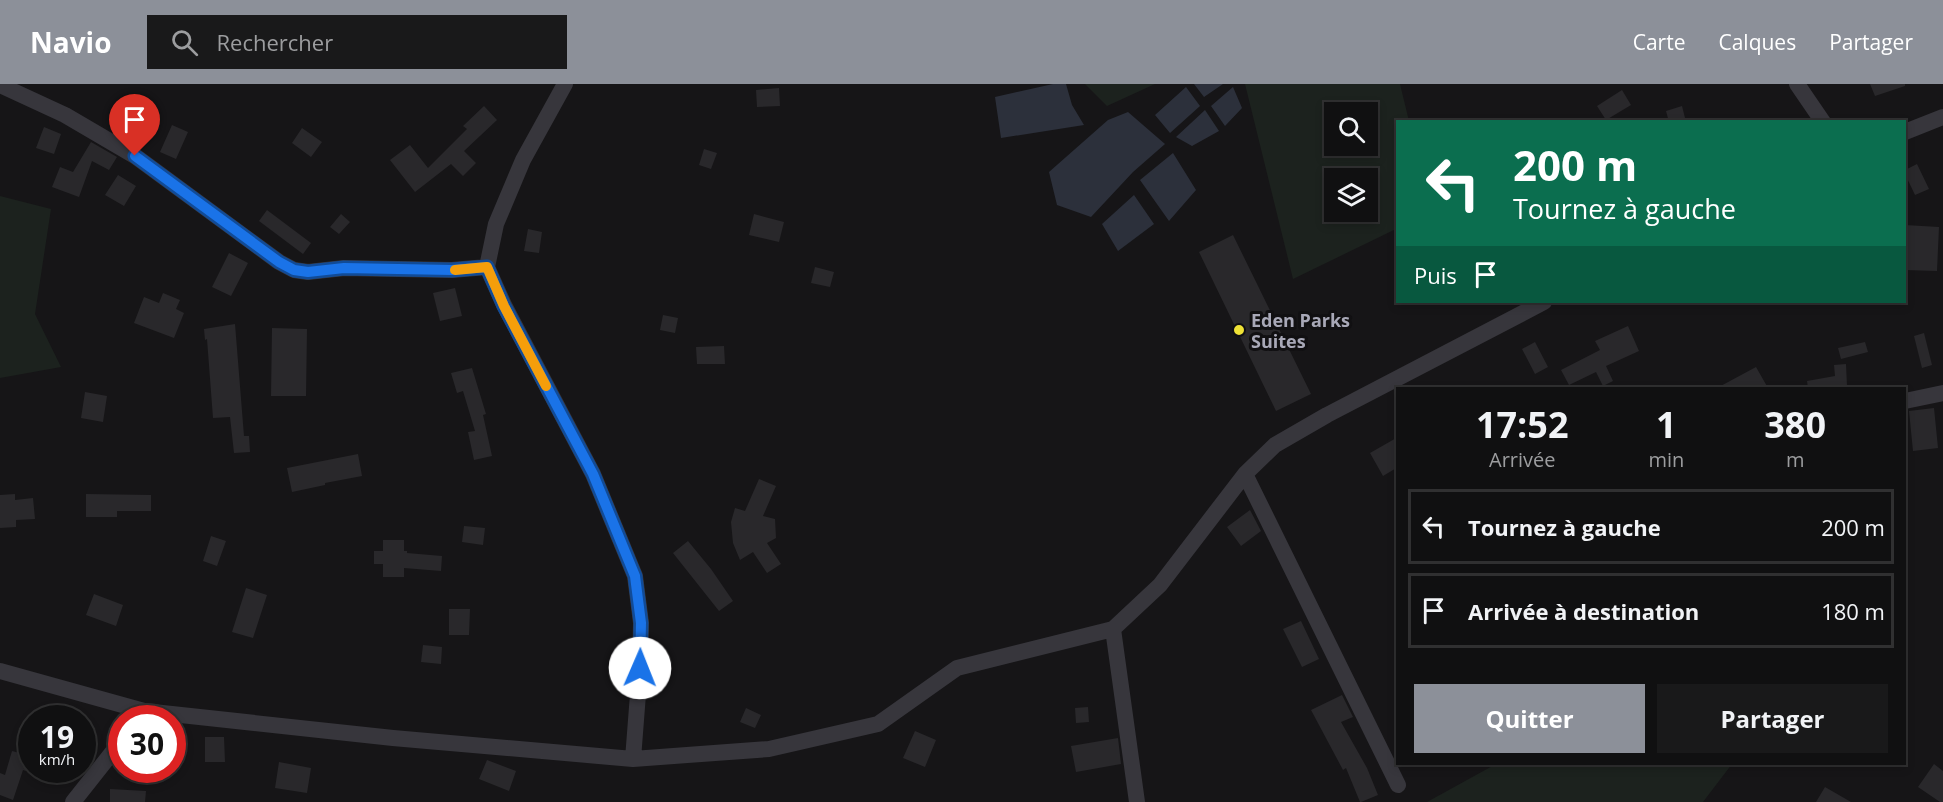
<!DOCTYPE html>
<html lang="fr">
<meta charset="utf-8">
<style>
:root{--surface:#101011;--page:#19191a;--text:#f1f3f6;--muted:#9c9d9f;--line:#303031;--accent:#8c9099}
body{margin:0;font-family:"Open Sans",sans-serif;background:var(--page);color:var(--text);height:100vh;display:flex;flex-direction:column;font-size:22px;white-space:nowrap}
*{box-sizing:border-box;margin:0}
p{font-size:20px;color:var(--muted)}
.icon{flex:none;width:33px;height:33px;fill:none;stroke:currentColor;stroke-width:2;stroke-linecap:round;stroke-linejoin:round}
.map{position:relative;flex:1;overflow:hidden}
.panel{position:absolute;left:1396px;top:303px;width:510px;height:378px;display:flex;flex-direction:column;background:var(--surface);border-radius:0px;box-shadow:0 3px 9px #0003,0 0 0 2px var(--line)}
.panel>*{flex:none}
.hud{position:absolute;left:1396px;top:36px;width:510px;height:183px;border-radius:0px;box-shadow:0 3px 9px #0003,0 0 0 2px var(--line);background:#0b6e4f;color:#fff;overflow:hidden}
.buttons{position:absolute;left:1324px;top:18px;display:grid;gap:12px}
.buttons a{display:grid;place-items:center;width:54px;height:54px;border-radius:0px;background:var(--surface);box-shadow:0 3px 9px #0003,0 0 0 2px var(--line);font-size:30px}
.speed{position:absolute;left:18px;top:621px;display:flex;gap:12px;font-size:30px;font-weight:700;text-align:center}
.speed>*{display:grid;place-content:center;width:78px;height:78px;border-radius:50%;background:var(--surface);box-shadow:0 3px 9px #0003,0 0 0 2px var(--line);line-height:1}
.speed small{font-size:15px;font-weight:400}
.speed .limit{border:9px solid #d22;background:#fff;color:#111}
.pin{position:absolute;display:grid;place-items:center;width:51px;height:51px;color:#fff;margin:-62px -26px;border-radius:50% 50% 50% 0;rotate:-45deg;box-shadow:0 0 6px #0007}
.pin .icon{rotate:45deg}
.me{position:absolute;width:66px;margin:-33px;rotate:1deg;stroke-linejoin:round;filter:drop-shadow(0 0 4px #0008)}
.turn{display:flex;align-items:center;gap:21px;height:126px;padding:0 18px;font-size:27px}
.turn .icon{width:78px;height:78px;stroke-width:2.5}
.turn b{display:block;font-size:42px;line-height:51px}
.then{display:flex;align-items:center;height:57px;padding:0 18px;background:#0003;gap:12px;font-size:22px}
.eta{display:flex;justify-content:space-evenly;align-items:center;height:102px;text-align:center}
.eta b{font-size:36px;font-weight:700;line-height:42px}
.button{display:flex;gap:12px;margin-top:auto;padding:12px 18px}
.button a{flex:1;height:69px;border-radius:0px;background:var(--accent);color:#fff;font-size:24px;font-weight:700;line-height:69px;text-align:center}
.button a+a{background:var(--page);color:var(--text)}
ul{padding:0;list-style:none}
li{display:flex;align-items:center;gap:18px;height:75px;margin:0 12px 9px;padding:0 6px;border:3px solid var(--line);border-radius:0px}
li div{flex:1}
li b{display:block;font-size:22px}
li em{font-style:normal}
header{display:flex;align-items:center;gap:36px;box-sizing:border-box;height:84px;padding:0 30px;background:var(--accent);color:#fff}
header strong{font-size:28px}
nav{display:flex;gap:33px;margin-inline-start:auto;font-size:21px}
.search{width:420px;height:54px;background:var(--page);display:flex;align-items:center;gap:15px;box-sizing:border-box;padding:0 21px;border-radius:0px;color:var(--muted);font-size:22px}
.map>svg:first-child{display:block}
.green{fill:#1c221e;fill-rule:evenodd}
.water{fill:#2c303b}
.building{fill:#29282b}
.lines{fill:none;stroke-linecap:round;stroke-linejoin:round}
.minor{stroke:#37363c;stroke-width:16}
.route-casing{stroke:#114b97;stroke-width:15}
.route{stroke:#1a73e8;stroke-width:10}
.slow{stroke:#f59e0b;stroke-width:10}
.poi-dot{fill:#efe236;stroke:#111012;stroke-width:2}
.labels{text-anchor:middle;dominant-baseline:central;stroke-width:6;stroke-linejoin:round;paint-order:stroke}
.poi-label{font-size:18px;font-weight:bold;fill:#a8a8b7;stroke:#111012;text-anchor:start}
</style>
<header>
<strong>Navio</strong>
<div class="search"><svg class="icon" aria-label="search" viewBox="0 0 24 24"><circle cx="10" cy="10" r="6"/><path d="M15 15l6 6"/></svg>Rechercher</div>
<nav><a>Carte</a><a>Calques</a><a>Partager</a></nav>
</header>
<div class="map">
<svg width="1943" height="718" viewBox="0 0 1943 718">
<rect width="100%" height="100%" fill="#161517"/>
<path class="green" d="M1085 0H1155L1107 22Z
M1245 0H1400L1409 37 1398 38V144L1293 195ZM1335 28H1368V62H1335ZM1335 94H1368V128H1335Z
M0 112 51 125 35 230 61 283 0 294Z
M1496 680H1732L1703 718H1427Z"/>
<path class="water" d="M1053 0H1066L1072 21 1084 41 1001 54 995 13Z
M1194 0H1223L1204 13Z
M1186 3 1200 22 1170 49 1155 31Z
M1233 3 1242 24 1225 42 1211 22Z
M1205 26 1219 47 1192 62 1176 53Z
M1128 28 1165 60 1133 88 1091 133 1057 121 1049 88 1108 36Z
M1173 69 1196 106 1169 137 1140 96Z
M1134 111 1154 140 1118 167 1102 140Z"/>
<path class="building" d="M1870 0H1905V2L1875 12Z
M779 4 780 22 757 23 756 6Z
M1622 6 1631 21 1606 36 1597 22Z
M484 22 497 36 464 67 476 79 463 92 451 80 415 108 390 76 410 61 428 84 467 45 463 42Z
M1682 22 1686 38H1669L1666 27Z
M172 41 188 48 176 75 160 68Z
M44 43 61 50 54 70 36 64Z
M302 44 322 58 311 73 292 59Z
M91 58 117 73 109 86 92 77 79 113 52 103 60 83 73 88Z
M704 65 717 69 711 85 699 81Z
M1917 80 1929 105 1915 111 1905 90V86Z
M118 91 136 102 124 122 105 111Z
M267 126 311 159 303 170 259 137Z
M341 130 350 138 339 150 330 143Z
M754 130 784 138 779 158 749 151Z
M1905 141 1939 143 1937 187 1905 186Z
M528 145 542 148 539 169 524 167Z
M1233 151 1311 310 1276 327 1199 168Z
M229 169 248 179 231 212 212 203Z
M815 183 834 188 830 203 811 199Z
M455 204 462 232 440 237 433 209Z
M163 209 180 216 176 225 184 229 174 254 134 239 144 213 159 219Z
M663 231 678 234 675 249 660 246Z
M235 240 244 352H249L250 368 234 369 230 333 213 334 207 255 205 256 204 245Z
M1628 242 1639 267 1606 282 1613 297 1603 302 1596 288 1569 301 1561 286 1600 266 1595 257Z
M272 244 307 245 306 312H271Z
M1924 249 1932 281 1922 284 1914 252Z
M1535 258 1548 283 1535 290 1522 265Z
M1865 258 1868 268 1841 275 1838 264Z
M724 262 725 280H697L696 263Z
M1846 280 1847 302 1808 304 1807 297 1835 292 1834 281Z
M1756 283 1768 304H1717Z
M472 284 486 330 483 331 492 372 474 376 468 348 475 347 463 307 457 309 451 289Z
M85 308 107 312 103 338 81 334Z
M1934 324 1938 364 1913 367 1909 327Z
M1398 353V383L1383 392 1370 369Z
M358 370 362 392 325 399V401L292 408 287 384Z
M759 395 776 402 763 432 775 435 776 454 767 459 781 480 767 489 753 468 740 476 733 459 731 438 735 424 745 427Z
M15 410V416L33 414 35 435 16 436V443L0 444V411Z
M86 410 151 411V427H117V433H86Z
M1250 426 1261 447 1241 462 1227 443Z
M464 442 485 444 483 461 462 458Z
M211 452 226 457 217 482 203 477Z
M383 456H404V467H407V469L442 472 441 487 404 484V493H383V480H374V467H383Z
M688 457 711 485 733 517 719 527 673 469Z
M246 504 267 511 253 554 232 548Z
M94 510 123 521 116 542 86 531Z
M449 525H470L469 551H449Z
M1301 537 1319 575 1302 583 1283 545Z
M423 561 442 563 441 580 421 578Z
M1342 611 1353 633 1341 638 1367 684 1378 711 1361 718H1360L1346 684 1343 686 1311 626Z
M1088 623 1089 638 1076 639 1075 624Z
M746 624 761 631 755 644 740 638Z
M915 647 936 656 925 683 903 674Z
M205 653H224L225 678H205Z
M1118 654 1121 680 1076 688 1071 662Z
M12 667 31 672 26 687 23 686 13 716 0 711V689L5 691Z
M487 676 516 687 509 707 479 695Z
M279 678 311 684 307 709 275 704Z
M1934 680 1943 687V718H1940L1918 703Z
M1825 703 1851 718H1816Z
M110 705 146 707 145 718H110Z"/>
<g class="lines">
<path class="minor" d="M565 0 523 76 496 140 487 183 504 221 593 390 635 492 641 539 640 584 633 675
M1797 0 1823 38
M0 1 65 31 135 72 279 178 294 186 308 188 344 184 452 186 487 183
M1905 48 1943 33
M1905 317 1943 309
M1245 390 1398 701
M1113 545 1137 718
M0 587 144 627 393 654 633 675 769 665 878 640 957 584 1113 545 1160 501 1245 390 1275 361 1327 331 1544 218
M73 718 122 656"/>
</g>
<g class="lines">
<defs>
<path id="route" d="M135 72 279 178 294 186 308 188 344 184 452 186 487 183 504 222 593 390 635 492 641 539 640 584"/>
</defs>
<use href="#route" class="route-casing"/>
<use href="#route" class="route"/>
<path class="slow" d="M455 186 487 183 504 222 546 302"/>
</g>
<circle class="poi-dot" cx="1239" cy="246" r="6"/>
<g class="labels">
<g class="poi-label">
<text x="1251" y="236">Eden Parks<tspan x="1251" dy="21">Suites</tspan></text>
</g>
</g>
</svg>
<div class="buttons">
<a><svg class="icon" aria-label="search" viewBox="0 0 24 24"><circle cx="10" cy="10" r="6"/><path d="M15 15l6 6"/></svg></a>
<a><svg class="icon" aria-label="layers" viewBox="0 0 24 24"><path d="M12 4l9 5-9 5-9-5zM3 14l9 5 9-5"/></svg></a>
</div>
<div class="speed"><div>19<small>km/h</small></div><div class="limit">30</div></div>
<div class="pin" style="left:135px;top:72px;background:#d93025"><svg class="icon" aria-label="arrive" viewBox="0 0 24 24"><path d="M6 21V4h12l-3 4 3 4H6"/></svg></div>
<svg class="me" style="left:640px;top:584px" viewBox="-20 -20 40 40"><circle r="19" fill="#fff"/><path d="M0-13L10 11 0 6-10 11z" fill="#1a73e8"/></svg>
<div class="hud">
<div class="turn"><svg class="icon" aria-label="left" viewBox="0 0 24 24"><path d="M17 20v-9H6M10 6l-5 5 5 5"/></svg><div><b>200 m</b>Tournez à gauche</div></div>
<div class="then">Puis<svg class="icon" aria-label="arrive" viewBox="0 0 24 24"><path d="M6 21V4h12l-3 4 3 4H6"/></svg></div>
</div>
<section class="panel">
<div class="eta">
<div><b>17:52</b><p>Arrivée</p></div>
<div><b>1</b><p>min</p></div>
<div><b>380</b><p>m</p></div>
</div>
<ul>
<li><svg class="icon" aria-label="left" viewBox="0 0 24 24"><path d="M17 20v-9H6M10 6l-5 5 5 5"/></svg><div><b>Tournez à gauche</b></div><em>200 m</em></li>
<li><svg class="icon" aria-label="arrive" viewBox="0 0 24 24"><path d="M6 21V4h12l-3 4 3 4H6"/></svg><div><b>Arrivée à destination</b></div><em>180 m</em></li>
</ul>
<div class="button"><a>Quitter</a><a>Partager</a></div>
</section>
</div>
